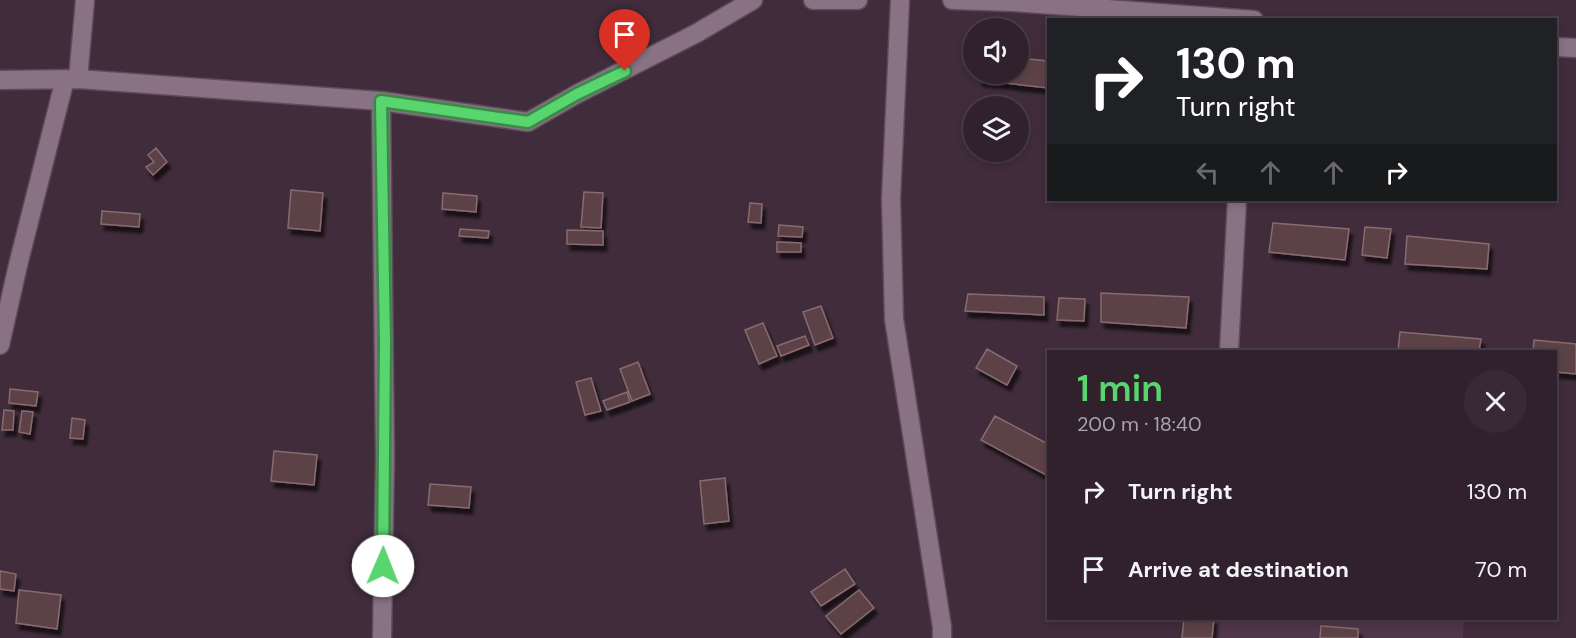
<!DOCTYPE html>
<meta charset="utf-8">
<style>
:root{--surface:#30212c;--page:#382934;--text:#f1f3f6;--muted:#a8a3a9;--line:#4b3e48;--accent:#59d56f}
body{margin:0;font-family:"DM Sans",sans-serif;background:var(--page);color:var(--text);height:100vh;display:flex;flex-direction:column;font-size:22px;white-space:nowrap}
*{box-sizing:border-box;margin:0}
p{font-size:20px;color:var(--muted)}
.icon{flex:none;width:33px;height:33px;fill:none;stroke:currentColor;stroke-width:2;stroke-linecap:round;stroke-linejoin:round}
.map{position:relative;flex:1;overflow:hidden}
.side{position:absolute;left:1047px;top:350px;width:510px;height:270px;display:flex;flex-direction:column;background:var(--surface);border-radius:0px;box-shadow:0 3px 9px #0003,0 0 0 2px var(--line)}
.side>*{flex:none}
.banner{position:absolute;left:1047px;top:18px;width:510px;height:183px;border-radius:0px;box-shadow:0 3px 9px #0003,0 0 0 2px var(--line);background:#202124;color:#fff;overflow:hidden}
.fabs{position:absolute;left:963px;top:18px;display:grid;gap:12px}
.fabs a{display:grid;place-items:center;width:66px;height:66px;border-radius:50%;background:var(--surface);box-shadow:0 3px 9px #0003,0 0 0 2px var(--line);font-size:30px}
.pin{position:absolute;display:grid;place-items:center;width:51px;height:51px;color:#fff;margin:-62px -26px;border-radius:50% 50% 50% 0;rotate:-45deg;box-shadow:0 0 6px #0007}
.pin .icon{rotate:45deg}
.me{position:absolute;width:66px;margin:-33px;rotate:1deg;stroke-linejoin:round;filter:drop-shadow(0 0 4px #0008)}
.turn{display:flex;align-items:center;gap:21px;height:126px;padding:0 30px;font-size:27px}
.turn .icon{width:78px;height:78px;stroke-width:2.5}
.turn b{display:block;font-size:42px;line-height:51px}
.lanes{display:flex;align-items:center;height:57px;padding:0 30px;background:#0003;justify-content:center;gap:30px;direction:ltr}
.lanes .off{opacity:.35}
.round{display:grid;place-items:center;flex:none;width:63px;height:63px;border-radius:32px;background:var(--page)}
.summary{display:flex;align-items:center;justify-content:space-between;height:102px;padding:0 30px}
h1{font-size:36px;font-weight:600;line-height:45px;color:var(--accent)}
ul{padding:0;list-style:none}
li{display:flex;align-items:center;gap:18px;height:78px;padding:0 30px}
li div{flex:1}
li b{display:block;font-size:22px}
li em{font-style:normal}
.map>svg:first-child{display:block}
.built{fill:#4f364a}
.building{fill:#5c4246;stroke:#886b6f;stroke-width:1.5;filter:url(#shadow)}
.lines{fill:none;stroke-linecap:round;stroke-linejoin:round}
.street-casing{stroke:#5c4b58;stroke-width:21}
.street{stroke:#887283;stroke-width:18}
.route-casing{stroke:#3a8a48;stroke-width:15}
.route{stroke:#59d56f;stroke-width:10}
</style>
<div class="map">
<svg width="1576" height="638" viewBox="0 0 1576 638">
<defs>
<filter id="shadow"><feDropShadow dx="3.5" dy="6" stdDeviation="1.5" flood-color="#0009"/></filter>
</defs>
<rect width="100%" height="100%" fill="#402c3b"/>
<path class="built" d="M1190 618H1464L1463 638H1189Z"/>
<path class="building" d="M1018 58 1048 61V88L979 80 980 74H1018Z
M156 148 167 162 153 175 146 167 154 162 148 155Z
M291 190 323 193 320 231 288 228Z
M584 192 603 193 601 228 581 227Z
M443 193 477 196 476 212 442 209Z
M750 203 762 204 761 223 748 222Z
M102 211 140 214 139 227 101 224Z
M1273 223 1349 229 1345 260 1269 252Z
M779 225 803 227 802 237 778 236Z
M1365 227 1391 229 1387 258 1362 255Z
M460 229 489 231 488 238 459 236Z
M567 230 603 231V245L567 244Z
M1407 236 1489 244 1487 269 1405 264Z
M777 242 801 243V252H777Z
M1101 293 1189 297 1186 328 1101 322Z
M968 294 1044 297V315L965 311Z
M1059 298 1085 299 1084 321 1057 320Z
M821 306 833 338 815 345 803 312Z
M763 323 777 356 759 364 745 330Z
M1400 332 1481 339 1479 351H1398Z
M805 336 809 345 781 356 777 346Z
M1534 340 1576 344V374L1556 372V351H1533Z
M987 349 1017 366 1007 385 976 368Z
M638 362 650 394 632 401 620 369Z
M591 378 601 411 585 415 576 382Z
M10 389 38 392 36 406 9 403Z
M627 392 630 402 607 410 603 401Z
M4 410 14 411 13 430H2Z
M22 411 33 412 30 434 19 432Z
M995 416 1048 444V476L981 440Z
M72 418 85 420 83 439 70 438Z
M274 451 317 455 314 485 271 481Z
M725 478 729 521 704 524 700 481Z
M430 484 471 487 469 508 428 505Z
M845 569 855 584 821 606 811 592Z
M0 571 16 574 14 591 0 589Z
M19 590 61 595 57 629 16 623Z
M859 590 874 608 841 634 826 616Z
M1184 618H1214L1212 638H1182Z
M1321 626 1358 629V638H1320Z"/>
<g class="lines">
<defs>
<path id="street" d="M813 0H858
M900 0 891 199 894 319 942 627V638
M952 0 1014 2 1254 20
M1556 47 1576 48
M78 79 85 0
M0 80 78 79 381 101 528 122 577 94 697 33 753 0
M381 101 385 458 382 638
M0 345 18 265 65 79
M1229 351 1237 200"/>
</defs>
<use href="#street" class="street-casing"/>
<use href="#street" class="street"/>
</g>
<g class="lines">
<defs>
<path id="route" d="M383 566 385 342 381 101 528 122 577 94 625 71"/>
</defs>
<use href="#route" class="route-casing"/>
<use href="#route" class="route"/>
</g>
</svg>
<div class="fabs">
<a><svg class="icon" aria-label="sound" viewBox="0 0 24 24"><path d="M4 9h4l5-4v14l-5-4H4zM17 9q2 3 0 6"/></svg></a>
<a><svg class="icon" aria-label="layers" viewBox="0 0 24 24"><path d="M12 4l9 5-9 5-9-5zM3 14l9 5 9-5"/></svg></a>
</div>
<div class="pin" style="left:625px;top:71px;background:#d93025"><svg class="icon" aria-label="arrive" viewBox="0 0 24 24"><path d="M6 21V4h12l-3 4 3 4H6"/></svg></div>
<svg class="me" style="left:383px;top:566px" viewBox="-20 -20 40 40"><circle r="19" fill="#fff"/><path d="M0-13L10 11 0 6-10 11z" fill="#59d56f"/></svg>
<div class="banner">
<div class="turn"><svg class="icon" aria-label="right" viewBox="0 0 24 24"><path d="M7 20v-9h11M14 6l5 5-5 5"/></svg><div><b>130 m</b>Turn right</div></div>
<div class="lanes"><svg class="icon off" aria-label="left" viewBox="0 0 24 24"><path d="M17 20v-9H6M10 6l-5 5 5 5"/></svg><svg class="icon off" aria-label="ahead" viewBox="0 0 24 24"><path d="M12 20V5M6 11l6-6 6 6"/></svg><svg class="icon off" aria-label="ahead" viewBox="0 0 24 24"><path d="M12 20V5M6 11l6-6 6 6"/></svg><svg class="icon" aria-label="right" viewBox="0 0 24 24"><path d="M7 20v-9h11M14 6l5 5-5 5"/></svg></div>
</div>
<section class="side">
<div class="summary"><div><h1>1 min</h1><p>200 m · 18:40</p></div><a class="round"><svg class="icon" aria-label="close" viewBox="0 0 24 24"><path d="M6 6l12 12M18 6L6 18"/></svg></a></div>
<ul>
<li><svg class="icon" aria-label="right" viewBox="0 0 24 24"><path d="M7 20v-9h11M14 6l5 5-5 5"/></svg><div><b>Turn right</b></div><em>130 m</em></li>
<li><svg class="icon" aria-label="arrive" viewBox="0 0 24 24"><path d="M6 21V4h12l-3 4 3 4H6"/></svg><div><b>Arrive at destination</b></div><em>70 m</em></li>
</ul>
</section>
</div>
